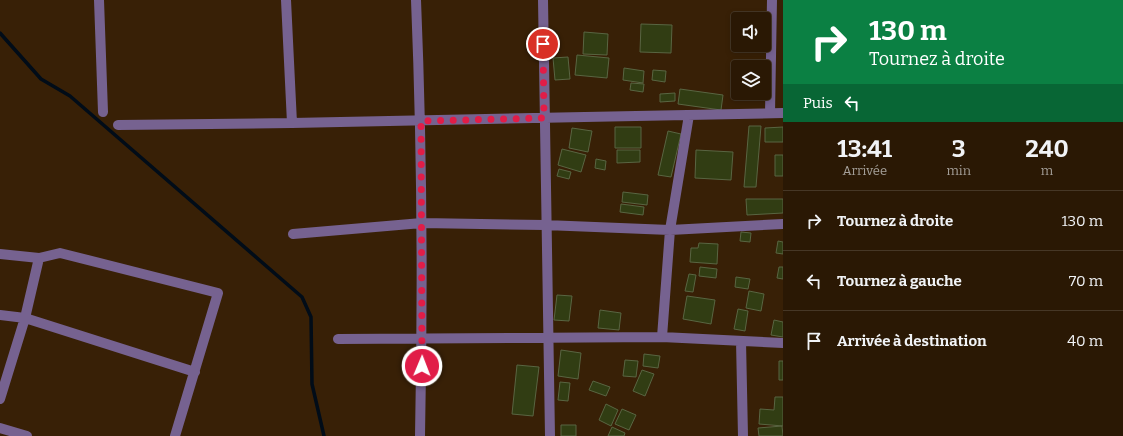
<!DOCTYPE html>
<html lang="fr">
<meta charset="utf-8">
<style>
:root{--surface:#2a1804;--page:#32210e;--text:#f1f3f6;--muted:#a5a09a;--line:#463726}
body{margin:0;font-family:Bitter,serif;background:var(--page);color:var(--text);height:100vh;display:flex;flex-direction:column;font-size:15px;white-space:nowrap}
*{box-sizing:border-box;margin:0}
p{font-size:13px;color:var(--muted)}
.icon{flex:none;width:22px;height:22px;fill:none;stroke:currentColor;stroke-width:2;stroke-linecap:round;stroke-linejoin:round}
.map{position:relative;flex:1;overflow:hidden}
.drawer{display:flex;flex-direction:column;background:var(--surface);width:340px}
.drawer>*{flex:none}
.hud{background:#0b8043;color:#fff;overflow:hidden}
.tools{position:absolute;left:731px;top:12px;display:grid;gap:8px}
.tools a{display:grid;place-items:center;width:40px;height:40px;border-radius:4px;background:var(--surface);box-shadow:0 2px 6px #0003,0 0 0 1px var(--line);font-size:20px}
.pin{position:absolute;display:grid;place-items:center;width:34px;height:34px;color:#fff;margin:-17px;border:2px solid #fff;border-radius:50%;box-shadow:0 1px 4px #0007}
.me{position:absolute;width:44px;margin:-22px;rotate:1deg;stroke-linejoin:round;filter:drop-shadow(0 0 3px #0008)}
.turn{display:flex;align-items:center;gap:14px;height:84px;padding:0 20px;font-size:18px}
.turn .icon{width:52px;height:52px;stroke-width:2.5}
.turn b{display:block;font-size:28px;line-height:34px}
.then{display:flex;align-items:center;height:38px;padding:0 20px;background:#0003;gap:8px;font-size:15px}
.eta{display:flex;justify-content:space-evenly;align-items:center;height:68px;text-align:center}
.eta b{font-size:24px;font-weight:700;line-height:28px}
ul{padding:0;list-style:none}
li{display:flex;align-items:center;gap:12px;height:60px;padding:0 20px;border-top:1px solid var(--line)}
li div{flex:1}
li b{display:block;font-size:15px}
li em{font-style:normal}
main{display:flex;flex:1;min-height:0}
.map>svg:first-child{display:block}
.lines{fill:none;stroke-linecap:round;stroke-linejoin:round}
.stream{stroke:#010c18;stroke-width:3.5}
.building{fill:#313d13;stroke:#596542}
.minor{stroke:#766290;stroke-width:10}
.route{stroke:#e11d48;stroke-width:7;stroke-dasharray:0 12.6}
</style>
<main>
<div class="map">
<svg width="783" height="436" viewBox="0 0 783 436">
<rect width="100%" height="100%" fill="#382006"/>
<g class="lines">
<path class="stream" d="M0 33 41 79 70 96 302 297 311 317 312 384 324 436"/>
</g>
<path class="building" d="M641 24 672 25 671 53 640 52Z
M584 32 608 34 607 55 583 54Z
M577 55 609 58 607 78 575 75Z
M568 57 570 79 555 80 553 58Z
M624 68 644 71 643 83 623 80Z
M653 70 666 71 665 82 652 80Z
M631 83 644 84 643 92 630 90Z
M680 89 723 95 721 110 678 104Z
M675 93V101L660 102V94Z
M749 126H761L756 187H744Z
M615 127H641V148H615Z
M783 127V142H765V128Z
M572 128 592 131 588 152 569 148Z
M668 131 681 134 671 177 658 175Z
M562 149 586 155 581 172 558 165Z
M617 150H640V162L617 163Z
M696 150 733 152 731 180 695 178Z
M775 155H783V176H775Z
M596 159 606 161 605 170 595 168Z
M559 169 571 172 569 179 557 176Z
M623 192 648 195 647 205 622 202Z
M746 199H783V213L747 215Z
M621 204 644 207 643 215 620 212Z
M741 232 751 233 750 242 740 241Z
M778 241 783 242V254L776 253Z
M699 243 718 244 717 264 690 262 691 248H698Z
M700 267 717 269 716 278 699 276Z
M779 267H783V279L777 278Z
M689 274 696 275 693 292 685 291Z
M736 277 750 279 748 289 735 287Z
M749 291 764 294 761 311 746 308Z
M557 295 572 296 569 321 554 320Z
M687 296 715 300 711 324 683 319Z
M738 309 748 311 745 331 734 329Z
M600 310 621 313 619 330 598 328Z
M774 320 783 322V337L771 335Z
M561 350 581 353 578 379 558 376Z
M644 354 660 356 658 368 643 366Z
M625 360 638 361 636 377 623 376Z
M779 361H783V380H779Z
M517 365 539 367 533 416 512 414Z
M642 370 654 374 645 396 633 391Z
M593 381 610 387 606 396 589 390Z
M560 382 570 383 568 401 558 400Z
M775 397H783V426L759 424 760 409 774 410Z
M606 404 618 410 611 426 599 420Z
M622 409 636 415 629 430 615 424Z
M561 425H576V436H561Z
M782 426 783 436H759L758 428Z
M612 427 625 433 624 436H608Z"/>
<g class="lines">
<path class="minor" d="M99 0 103 112
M286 0 292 123
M416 0C422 145 423 290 420 436
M543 0 550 436
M770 113 772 0
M118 125 292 123 783 113
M293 234 422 223 545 225 670 230 783 224
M0 254 39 258 60 253 218 293 175 436
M0 315 25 318 195 372
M662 337 670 230 689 115
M338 339 662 337 783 343
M741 341 743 436
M0 399 25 318 39 258
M0 428 27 436"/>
</g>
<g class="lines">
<path class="route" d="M422 366 421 121 544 118 543 44"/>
</g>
</svg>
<div class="tools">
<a><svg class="icon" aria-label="sound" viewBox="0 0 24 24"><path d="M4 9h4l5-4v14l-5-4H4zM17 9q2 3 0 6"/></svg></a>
<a><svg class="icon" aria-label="layers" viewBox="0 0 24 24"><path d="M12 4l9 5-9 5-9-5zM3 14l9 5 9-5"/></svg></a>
</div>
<div class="pin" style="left:543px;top:44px;background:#d93025"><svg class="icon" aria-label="arrive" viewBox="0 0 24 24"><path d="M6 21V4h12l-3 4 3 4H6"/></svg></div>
<svg class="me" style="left:422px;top:366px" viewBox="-20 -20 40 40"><circle r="17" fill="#e11d48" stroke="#fff" stroke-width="3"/><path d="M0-11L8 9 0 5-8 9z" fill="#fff"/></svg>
</div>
<section class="drawer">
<div class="hud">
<div class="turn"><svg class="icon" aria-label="right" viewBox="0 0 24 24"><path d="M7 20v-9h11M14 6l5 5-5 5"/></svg><div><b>130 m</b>Tournez à droite</div></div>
<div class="then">Puis<svg class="icon" aria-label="left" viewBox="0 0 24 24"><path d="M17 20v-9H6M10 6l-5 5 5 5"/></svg></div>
</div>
<div class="eta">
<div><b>13:41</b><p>Arrivée</p></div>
<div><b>3</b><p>min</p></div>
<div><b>240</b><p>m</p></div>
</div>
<ul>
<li><svg class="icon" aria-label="right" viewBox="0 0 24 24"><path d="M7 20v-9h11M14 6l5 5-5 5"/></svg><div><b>Tournez à droite</b></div><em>130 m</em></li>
<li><svg class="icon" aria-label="left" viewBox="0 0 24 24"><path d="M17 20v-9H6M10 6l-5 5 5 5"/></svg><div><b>Tournez à gauche</b></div><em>70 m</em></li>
<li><svg class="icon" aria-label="arrive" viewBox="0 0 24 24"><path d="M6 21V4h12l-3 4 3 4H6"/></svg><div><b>Arrivée à destination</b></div><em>40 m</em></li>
</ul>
</section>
</main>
